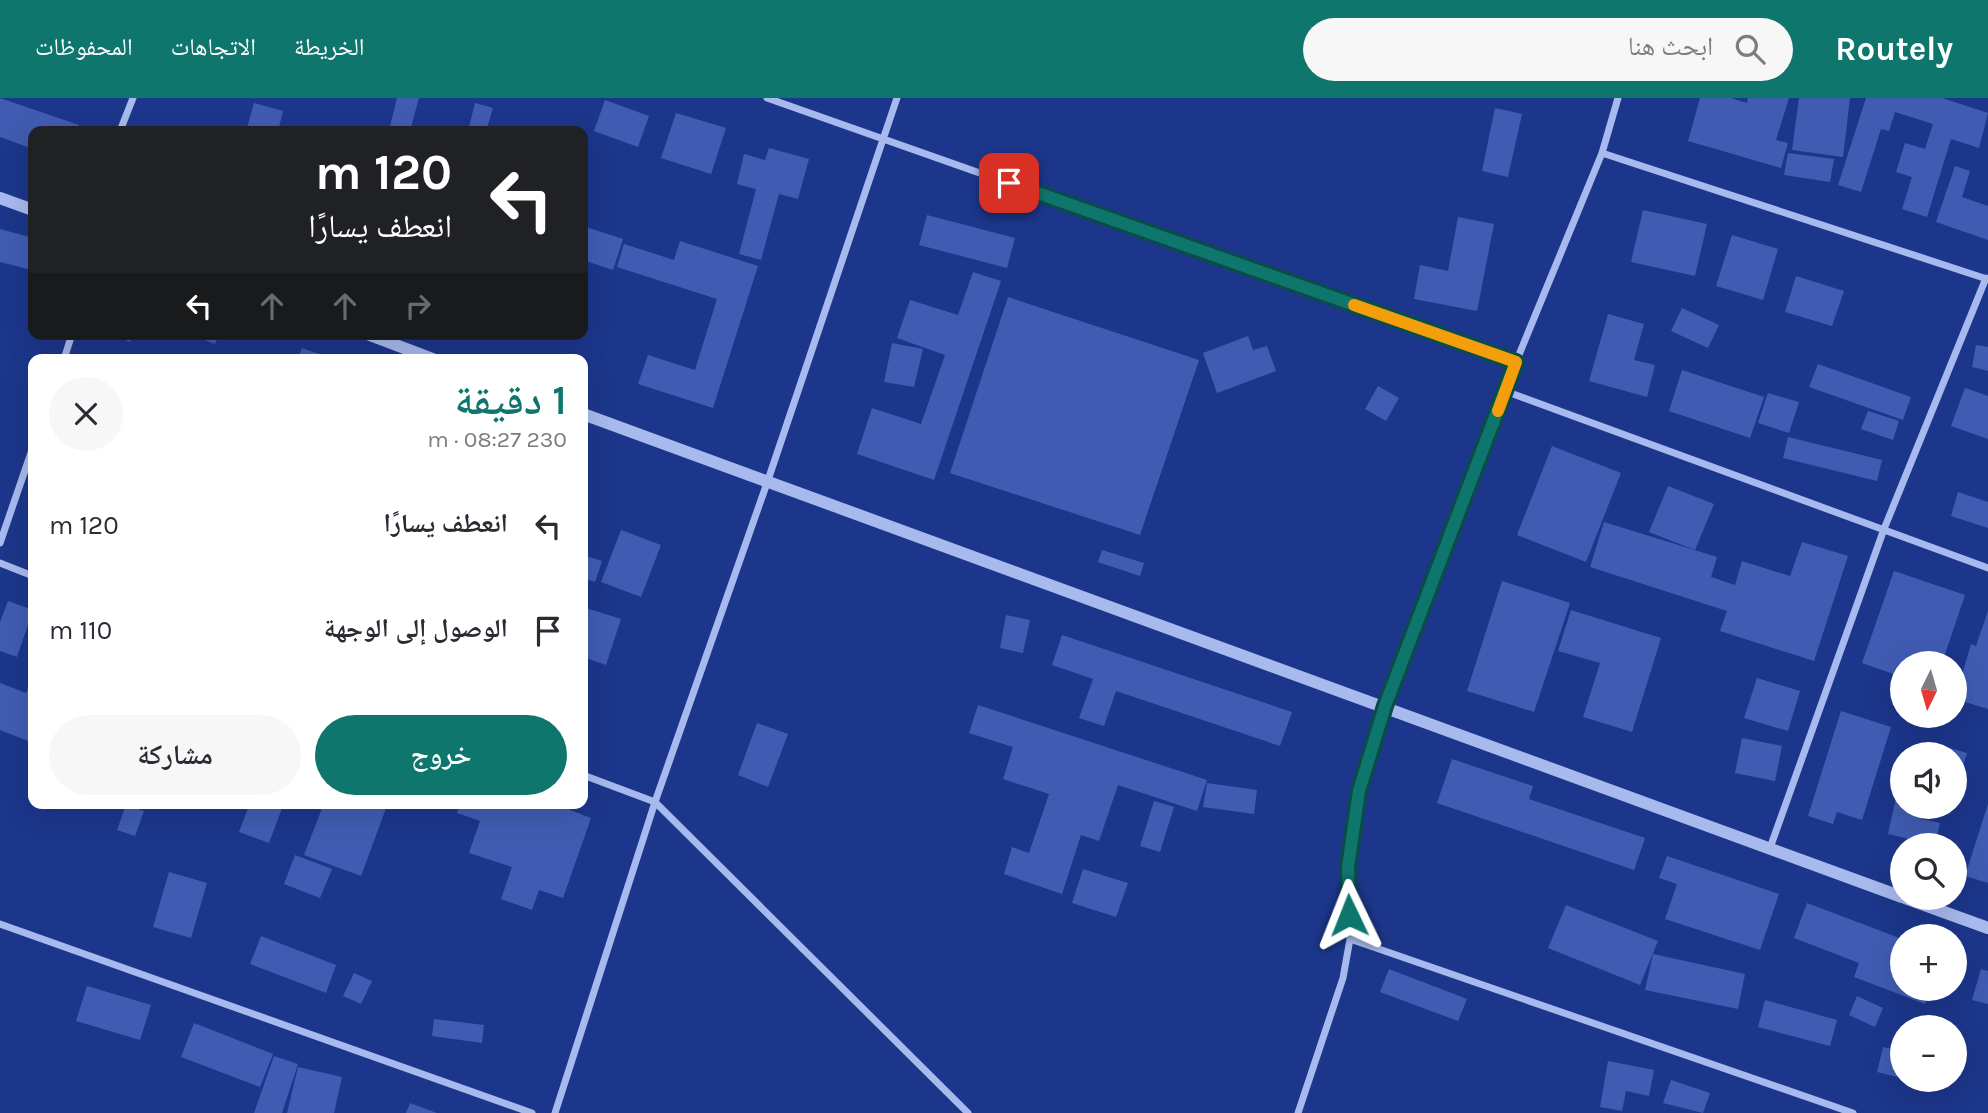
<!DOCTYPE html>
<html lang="ar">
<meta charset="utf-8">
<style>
:root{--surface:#fff;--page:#f7f7f7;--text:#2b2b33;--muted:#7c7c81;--accent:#0f766e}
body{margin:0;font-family:Karla,"Noto Naskh Arabic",sans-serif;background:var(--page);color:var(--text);direction:rtl;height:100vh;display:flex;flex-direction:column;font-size:26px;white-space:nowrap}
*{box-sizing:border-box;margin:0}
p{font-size:23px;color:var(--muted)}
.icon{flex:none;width:38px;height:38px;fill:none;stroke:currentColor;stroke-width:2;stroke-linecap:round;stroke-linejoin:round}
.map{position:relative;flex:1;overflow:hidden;direction:ltr}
.details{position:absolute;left:28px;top:256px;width:560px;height:455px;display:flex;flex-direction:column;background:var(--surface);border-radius:14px;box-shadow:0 7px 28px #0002;direction:rtl}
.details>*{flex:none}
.hud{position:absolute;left:28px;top:28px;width:560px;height:214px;border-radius:14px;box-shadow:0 7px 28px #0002;direction:rtl;background:#202124;color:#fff;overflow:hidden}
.needle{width:46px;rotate:185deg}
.tools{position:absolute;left:1890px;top:553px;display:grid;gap:14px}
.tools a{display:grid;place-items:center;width:77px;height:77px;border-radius:50%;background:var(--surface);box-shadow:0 7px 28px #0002;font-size:35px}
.pin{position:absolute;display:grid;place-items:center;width:60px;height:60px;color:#fff;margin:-30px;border-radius:14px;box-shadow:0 4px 10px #0006}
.me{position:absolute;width:77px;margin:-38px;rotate:358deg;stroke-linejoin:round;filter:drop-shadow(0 0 5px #0008)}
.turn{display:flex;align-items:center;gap:24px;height:147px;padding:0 21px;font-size:32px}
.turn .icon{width:91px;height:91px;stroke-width:2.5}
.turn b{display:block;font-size:49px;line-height:60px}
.lanes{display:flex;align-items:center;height:66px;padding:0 21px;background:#0003;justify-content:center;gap:35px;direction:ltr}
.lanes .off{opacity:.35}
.round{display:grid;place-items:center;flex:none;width:74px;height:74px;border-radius:37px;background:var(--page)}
.overview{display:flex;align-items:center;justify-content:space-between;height:119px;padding:0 21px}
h1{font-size:42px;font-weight:600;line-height:52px;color:var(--accent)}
.primary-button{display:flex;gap:14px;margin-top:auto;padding:14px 21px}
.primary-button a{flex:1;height:80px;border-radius:42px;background:var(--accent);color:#fff;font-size:28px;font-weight:600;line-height:80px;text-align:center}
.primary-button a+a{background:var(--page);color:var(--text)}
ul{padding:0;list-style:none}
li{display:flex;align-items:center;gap:21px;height:105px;padding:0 21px}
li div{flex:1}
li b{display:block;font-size:26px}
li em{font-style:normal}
header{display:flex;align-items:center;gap:42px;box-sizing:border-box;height:98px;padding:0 35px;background:var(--accent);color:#fff}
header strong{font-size:33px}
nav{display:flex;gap:38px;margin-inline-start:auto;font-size:24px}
.search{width:490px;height:63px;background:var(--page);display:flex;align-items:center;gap:18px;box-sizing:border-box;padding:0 24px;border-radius:38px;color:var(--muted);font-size:26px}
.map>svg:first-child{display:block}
.building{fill:#405cb2}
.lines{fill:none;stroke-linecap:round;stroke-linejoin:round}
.minor{stroke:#a7b9ed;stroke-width:7}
.tertiary{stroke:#a7b9ed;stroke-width:12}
.route-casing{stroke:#0a4d48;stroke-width:18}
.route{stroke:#0f766e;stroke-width:12}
.slow{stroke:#f59e0b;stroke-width:12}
</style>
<header>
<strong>Routely</strong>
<div class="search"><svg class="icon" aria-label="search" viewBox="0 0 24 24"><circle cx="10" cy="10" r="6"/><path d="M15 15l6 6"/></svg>ابحث هنا</div>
<nav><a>الخريطة</a><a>الاتجاهات</a><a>المحفوظات</a></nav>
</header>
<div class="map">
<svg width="1988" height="1015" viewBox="0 0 1988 1015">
<rect width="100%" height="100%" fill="#1c368b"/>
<path class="building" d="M0 0 79 27 77 33H33V51L0 39Z
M397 0H419L410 33 390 28Z
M1700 0H1731L1747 5 1748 0H1789L1776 42 1788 45 1781 70 1688 43Z
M1799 0H1850L1843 59 1792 52Z
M1866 0H1942L1988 15 1979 50 1951 41 1927 119 1902 111 1912 79 1896 74 1905 45 1925 51 1933 26 1895 14 1889 33 1881 31 1861 94 1838 87Z
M605 2 649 18 638 49 594 33Z
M254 5 283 13 278 33H246Z
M475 5 493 10 486 33H468Z
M1495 10 1522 16 1508 79 1482 73Z
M676 15 726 30 711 76 661 60Z
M769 50 809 61 798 101 779 96 761 162 739 156 756 91 737 86 744 56 765 62Z
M1788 55 1834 61 1830 84 1784 77Z
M1955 68 1970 73 1962 99 1988 108V142L1936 124Z
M1643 112 1707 126 1695 178 1631 164Z
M927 117 1015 140 1007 170 919 147Z
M1458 119 1494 126 1477 213 1414 201 1420 167 1448 173Z
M583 128 623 141 613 172 583 162Z
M0 131 33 140V152L28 171 0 164Z
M1732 137 1778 151 1763 202 1716 188Z
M680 143 758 168 713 310 638 286 648 257 695 272 717 201 617 169 624 146 674 162Z
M973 174 1001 183 934 382 857 356 872 310 921 326 945 257 897 240 910 202 958 217Z
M1796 178 1844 193 1832 228 1785 214Z
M1008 199 1199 262 1140 437 950 375Z
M1682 210 1719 227 1708 250 1671 233Z
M1608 216 1644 226 1634 262 1655 267 1647 299 1589 283Z
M109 236H134L130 244Z
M188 236H219L215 246Z
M1248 238 1253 252 1267 248 1276 273 1217 295 1203 255Z
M892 245 923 251 914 289 884 284Z
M1976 247 1988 249V273L1972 269Z
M302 250 331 260V261H298Z
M1818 266 1911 299 1903 322 1809 289Z
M1682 272 1764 299 1750 340 1669 313Z
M1378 288 1399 300 1386 323 1365 311Z
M1965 290 1988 298V341L1951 328Z
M1768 295 1799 304 1789 335 1758 325Z
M1868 313 1899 323 1893 342 1861 331Z
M1788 339 1882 362 1877 383 1783 360Z
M1552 348 1621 375 1586 464 1517 437Z
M1668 388 1714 406 1695 452 1649 434Z
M1958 394 1988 404V430L1951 418Z
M1604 424 1717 459 1711 479 1735 487 1742 463 1790 478 1802 444 1848 458 1814 563 1720 533 1727 513 1590 469Z
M621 432 661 447 641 499 601 484Z
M1102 452 1144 465 1140 478 1098 464Z
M583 457 602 463 595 484 583 480Z
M1894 473 1965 497 1942 565H1902V579L1862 565Z
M1502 483 1570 505 1534 614 1467 593Z
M8 503 33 512 17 559 0 553V524Z
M583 509 621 521 606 567 583 559Z
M1571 512 1661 540 1632 634 1583 619 1600 565 1558 553Z
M1988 513V611L1955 601 1971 546 1976 548Z
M1006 517 1030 522 1023 555 1000 550Z
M1062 537 1292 614 1280 648 1116 593 1104 628 1079 620 1093 581 1052 567Z
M33 577V645L0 632V585L26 595Z
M1757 580 1800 593 1788 633 1744 620Z
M978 607 1207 682 1197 713 1118 687 1099 743 1081 737 1062 796 1004 776 1012 749 1029 755 1049 696 1003 681 1013 649 969 635Z
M1841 613 1891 629 1862 722 1837 714 1833 726 1808 718Z
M757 625 788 636 768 689 738 677Z
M1742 640 1782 648 1775 683 1735 675Z
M1943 648 1967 655 1960 677 1955 676V656H1941Z
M1452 661 1533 688 1529 701 1645 740 1634 772 1437 705Z
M1901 677 1902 709H1923L1921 721 1940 725 1935 747 1888 736Z
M1207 685 1257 692 1254 716 1203 709Z
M1154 703 1174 709 1160 754 1140 748Z
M250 705H284L269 745 239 734Z
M324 705H388L361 778 304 757Z
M460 705H572L570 712 591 720 563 800 539 792 532 812 501 801 512 769 469 755 480 723 457 715Z
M1988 706V785L1965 778Z
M126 707 144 713 135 738 117 732Z
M295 757 332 771 320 800 284 786Z
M1667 758 1779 796 1760 852 1665 821 1677 786 1659 780Z
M1083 771 1128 785 1116 819 1072 805Z
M169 774 207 785 191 840 153 829Z
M1807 805 1902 841V891H1931L1925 906 1854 879 1859 865 1794 840Z
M1566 807 1658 843 1640 887 1548 850Z
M261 838 336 867 326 895 250 866Z
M1653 856 1745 876 1738 911 1645 892Z
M1389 871 1467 901 1458 923 1380 894Z
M1981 871 1988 873V906L1972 902Z
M354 875 372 883 361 906 343 898Z
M87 888 151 907 140 942 76 923Z
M1857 898 1883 910 1875 929 1849 917Z
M1765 902 1837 922 1830 948 1758 929Z
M434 921 484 927 482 945 432 938Z
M194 925 273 956 260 989 181 959Z
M1883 949 1902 953V980L1877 974Z
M274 958 298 966 282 1015H254Z
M1608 963 1654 972 1649 998 1626 993 1622 1013 1600 1009Z
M298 969 342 979 334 1015H287Z
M1671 982 1710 995 1703 1015 1663 1005Z
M1917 982H1950L1948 990Z
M410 1005 437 1015H406Z"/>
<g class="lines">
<path class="minor" d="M767 0 1516 264
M120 33 133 0
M1602 55 1987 181
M64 261 72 236
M1505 293 1988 470
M0 445 33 349
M0 465 33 478
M583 677 655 704 968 1015
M1770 750 1884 431 1986 180
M0 826 532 1015
M1350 841 1853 1015
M555 1015 655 704 767 385 897 0
M1298 1015 1343 880 1350 841 1348 769 1359 693 1385 608 1516 264 1602 55 1618 0"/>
<path class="tertiary" d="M0 100 33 112
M367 236 433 261
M583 316 1902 799
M1905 800 1988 830"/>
</g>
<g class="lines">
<defs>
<path id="route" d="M1009 85 1516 264 1385 608 1359 693 1348 769 1349 817"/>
</defs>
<use href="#route" class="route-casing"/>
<use href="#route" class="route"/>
<path class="slow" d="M1354 207 1516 264 1498 313"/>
</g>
</svg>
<div class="tools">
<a><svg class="needle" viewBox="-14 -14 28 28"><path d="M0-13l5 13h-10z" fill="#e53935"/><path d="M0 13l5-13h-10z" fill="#7c7c81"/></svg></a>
<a><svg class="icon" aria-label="sound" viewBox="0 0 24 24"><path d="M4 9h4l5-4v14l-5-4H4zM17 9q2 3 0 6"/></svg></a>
<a><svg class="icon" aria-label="search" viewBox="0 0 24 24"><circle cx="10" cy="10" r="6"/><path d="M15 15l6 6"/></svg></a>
<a>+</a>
<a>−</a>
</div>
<div class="pin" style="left:1009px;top:85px;background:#d93025"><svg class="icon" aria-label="arrive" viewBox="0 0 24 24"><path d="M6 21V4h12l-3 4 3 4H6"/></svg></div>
<svg class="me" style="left:1349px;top:817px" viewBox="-20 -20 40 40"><path d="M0-17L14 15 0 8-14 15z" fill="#0f766e" stroke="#fff" stroke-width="4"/></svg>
<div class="hud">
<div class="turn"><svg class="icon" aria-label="left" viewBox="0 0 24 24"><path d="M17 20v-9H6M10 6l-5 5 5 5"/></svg><div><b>120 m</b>انعطف يسارًا</div></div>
<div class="lanes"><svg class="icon" aria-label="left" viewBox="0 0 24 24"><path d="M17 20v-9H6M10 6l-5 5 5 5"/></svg><svg class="icon off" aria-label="ahead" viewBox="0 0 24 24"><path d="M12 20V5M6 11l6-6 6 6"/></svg><svg class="icon off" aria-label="ahead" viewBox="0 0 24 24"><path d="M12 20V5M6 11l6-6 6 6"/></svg><svg class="icon off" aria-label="right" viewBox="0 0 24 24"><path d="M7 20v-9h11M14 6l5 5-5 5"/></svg></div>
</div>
<section class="details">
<div class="overview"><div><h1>1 دقيقة</h1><p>230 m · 08:27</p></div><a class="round"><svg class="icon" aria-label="close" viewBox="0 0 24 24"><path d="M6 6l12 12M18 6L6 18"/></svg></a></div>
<ul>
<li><svg class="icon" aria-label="left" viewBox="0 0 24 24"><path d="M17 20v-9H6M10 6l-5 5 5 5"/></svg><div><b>انعطف يسارًا</b></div><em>120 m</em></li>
<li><svg class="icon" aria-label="arrive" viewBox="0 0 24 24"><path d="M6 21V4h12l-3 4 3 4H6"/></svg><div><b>الوصول إلى الوجهة</b></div><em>110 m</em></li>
</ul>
<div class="primary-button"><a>خروج</a><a>مشاركة</a></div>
</section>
</div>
